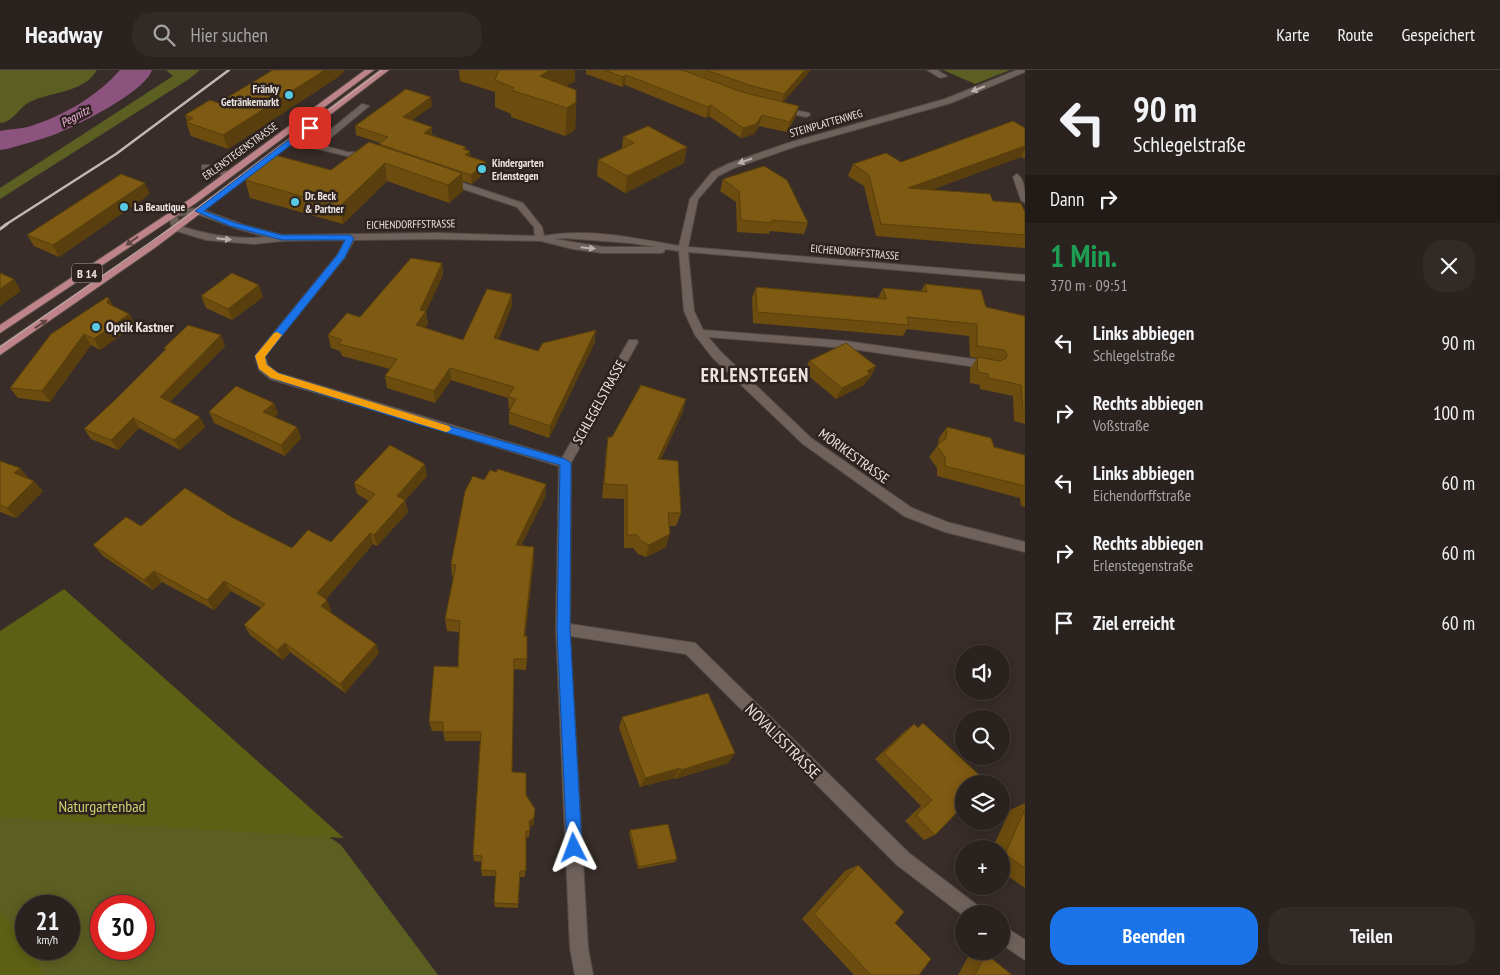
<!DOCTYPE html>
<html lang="de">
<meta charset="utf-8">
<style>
:root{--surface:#2a221e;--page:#322a27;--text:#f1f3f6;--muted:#a5a4a4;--line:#463f3c;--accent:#1a73e8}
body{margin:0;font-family:"PT Sans Narrow",sans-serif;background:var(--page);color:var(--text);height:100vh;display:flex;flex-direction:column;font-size:19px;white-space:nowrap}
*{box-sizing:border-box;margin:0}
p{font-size:16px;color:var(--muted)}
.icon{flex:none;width:28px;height:28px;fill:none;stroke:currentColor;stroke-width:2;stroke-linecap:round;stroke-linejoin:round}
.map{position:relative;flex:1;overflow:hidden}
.side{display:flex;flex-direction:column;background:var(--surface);width:475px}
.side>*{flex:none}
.banner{background:#2a221e;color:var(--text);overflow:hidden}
.fabs{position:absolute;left:955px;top:575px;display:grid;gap:10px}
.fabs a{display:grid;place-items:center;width:55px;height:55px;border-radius:50%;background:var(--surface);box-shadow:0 2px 12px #0003,0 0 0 1px var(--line);font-size:25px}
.speed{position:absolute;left:15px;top:825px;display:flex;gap:10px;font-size:25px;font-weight:700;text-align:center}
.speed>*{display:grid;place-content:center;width:65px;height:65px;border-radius:50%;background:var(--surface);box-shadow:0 2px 12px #0003,0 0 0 1px var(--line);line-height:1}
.speed small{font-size:12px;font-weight:400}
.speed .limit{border:8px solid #d22;background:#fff;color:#111}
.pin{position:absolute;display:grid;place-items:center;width:42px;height:42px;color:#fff;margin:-21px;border-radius:10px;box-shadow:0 2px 8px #0006}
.me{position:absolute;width:55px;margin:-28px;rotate:357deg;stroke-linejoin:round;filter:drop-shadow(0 0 4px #0008)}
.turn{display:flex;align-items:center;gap:18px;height:105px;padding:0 25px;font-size:22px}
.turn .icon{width:65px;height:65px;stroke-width:2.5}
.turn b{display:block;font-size:35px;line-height:42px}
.then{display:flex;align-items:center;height:48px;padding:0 25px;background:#0003;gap:10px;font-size:19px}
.round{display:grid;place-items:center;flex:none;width:52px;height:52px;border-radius:20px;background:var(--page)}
.summary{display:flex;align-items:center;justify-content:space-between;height:85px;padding:0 25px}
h1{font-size:30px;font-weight:700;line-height:38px;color:#1e9e55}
.action{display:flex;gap:10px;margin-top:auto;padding:10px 25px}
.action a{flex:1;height:58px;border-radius:20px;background:var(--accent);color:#fff;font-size:20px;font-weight:700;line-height:58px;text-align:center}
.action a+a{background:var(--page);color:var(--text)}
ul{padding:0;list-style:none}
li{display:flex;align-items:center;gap:15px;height:70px;padding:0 25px}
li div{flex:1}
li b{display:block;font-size:19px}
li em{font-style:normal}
header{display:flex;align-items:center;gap:30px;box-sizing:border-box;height:70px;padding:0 25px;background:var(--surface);border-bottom:1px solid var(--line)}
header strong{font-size:24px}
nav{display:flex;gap:28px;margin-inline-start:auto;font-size:18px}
.search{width:350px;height:45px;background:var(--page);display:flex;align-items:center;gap:12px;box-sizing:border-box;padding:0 18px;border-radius:20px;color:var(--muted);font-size:19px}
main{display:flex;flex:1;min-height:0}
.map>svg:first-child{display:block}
.green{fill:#5b5f22;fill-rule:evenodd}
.forest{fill:#5b6014}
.water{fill:#8c537e}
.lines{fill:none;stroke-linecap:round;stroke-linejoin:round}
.minor-casing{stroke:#544b47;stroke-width:2}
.major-casing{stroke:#544b47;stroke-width:2}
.minor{fill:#6f625c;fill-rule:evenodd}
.major{fill:#bf8489;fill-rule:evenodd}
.tram{stroke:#c0b8b4;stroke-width:1}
.rail-far1{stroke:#c0b8b4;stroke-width:2.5}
.rail{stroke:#c0b8b4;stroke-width:3}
.wall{fill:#6c4d0f}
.shaded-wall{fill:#583f0d}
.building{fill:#7e5a12;stroke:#583f0d}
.oneway{fill:#bab0ac}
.oneway2{fill:#614544}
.route{fill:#1a73e8;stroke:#114b97}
.slow{fill:#f59e0b}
.poi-dot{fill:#58c9e3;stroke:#2e231f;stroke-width:2}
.labels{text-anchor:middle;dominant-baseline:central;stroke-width:5;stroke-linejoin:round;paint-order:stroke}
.far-poi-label{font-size:11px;font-weight:bold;fill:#ece4e1;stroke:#2e231f;text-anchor:start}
.far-street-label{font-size:11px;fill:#ece4e1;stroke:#2e231f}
.far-water-label{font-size:12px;font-style:italic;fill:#f7b4e5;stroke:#2e231f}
.shield{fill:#2e231f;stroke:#b3aaa7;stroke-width:1}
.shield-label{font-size:12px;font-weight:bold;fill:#ece4e1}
.poi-label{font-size:14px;font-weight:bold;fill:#ece4e1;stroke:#2e231f;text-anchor:start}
.street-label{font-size:14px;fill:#ece4e1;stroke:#2e231f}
.near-street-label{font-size:16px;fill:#ece4e1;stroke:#2e231f}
.near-park-label{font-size:16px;fill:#cbd46f;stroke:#2e231f}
.district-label{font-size:19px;font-weight:bold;letter-spacing:1px;fill:#ece4e1;stroke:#2e231f}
</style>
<header>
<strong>Headway</strong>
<div class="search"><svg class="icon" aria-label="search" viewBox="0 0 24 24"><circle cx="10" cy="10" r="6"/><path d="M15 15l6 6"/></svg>Hier suchen</div>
<nav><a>Karte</a><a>Route</a><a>Gespeichert</a></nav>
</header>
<main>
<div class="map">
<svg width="1025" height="905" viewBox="0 0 1025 905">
<rect width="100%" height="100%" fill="#382d28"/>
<path class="green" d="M0 0H97C83 24 50 21 28 33 17 40 13 52 0 53Z
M166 0H200L189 9 0 129V118L173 6Z
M943 0H1010L975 14Z
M21 558 341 775 438 905H0V568ZM26 836H69V879H26ZM101 836H144V879H101Z"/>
<path class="forest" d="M64 519 344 768 0 747V561Z
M0 839 45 905H0Z"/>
<path class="water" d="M120 0H152C145 22 78 55 56 64 40 70 23 74 7 79L0 80V61C10 59 22 59 31 56 65 45 97 26 120 0Z"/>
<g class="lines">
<defs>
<path id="minor" d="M927 0H937L947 6 940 8Z
M1017 0H1025V2L951 33 794 77 734 98 718 106 698 129 688 177 1025 205V211L688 182 694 241 703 260 845 271 994 292 995 295 990 299 845 278 708 267 720 281 811 368 912 438 947 452 1025 472V482L945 462 904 446 803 374 712 287 695 265 684 241 679 181 665 179 664 182 661 183H603L573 179 541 171 438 169 354 170 345 187 265 286 268 295 278 303 562 388 629 270H637L638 272 571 393 570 554 695 573 909 783 981 838 983 844H964V846L897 795 686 584 570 566 588 878 593 905H575L570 878 556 559 559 396 270 309 259 300 255 286 338 184 345 170 282 171 254 174 206 170 173 160 168 144 172 141 198 138 244 155 282 165 438 163 535 166 534 157 517 137 445 113V109L448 108 523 133 542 157 544 166C588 158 635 168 679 176L690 129 712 102 728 94 788 73 945 29ZM197 144 238 159 267 167C238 170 208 165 180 156L177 146ZM564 168 630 173 657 177H603L554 169Z
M362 34 369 36 322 75 347 82 369 83H372V87L347 86 313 78V74Z
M779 37 809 43 810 45 806 47 779 41Z
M202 95H208L234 104 230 107 202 99Z
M1017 104C1025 109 1025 123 1025 133L1021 130 1013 107Z
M1001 854 1025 870V890L1001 874Z"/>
<path id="major" d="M365 0H374L196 133 0 263V255L190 129Z
M380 0H389L156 177 0 285V276L150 173Z"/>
</defs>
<use href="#minor" class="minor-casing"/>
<use href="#major" class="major-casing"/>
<use href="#minor" class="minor"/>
<use href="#major" class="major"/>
<path class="tram" d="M0 277 175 155 382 0"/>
<path class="rail-far1" d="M5 155 116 84 229 0"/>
<path class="rail" d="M0 159 7 154"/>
</g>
<path class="wall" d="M270 0H345L338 7 228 79 191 66 186 52 187 51 185 45 218 33 270 2Z
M459 0H575V11L566 16 576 32 575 60 565 66 511 47V44L495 37V22L460 11Z
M586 0H811L783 32 799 36 796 46 787 62 759 56 754 64 741 68 709 46 706 48 625 15 622 17 586 4Z
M432 36 412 50 432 65 466 77V80L470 86 486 92 487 101 472 114 463 111V121L449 133 387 111 343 154 250 128 245 110 331 100 379 76V74L380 73 356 65 355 56Z
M1025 58V89L1021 87 931 120 993 131 1025 142V178L876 166 864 116 848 106 853 94 901 92Z
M623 67 684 93 625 123 597 106 598 90 622 79Z
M723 109 808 153 804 164 770 161 769 164 737 162 736 132 720 121Z
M150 124 59 187 34 176 27 165Z
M442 193 443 205 426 241 428 254 425 258 463 270 512 236 498 270 538 281 595 272 549 368 509 354V342L510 339H509L508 328 451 310 435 333 387 318 385 306 390 299 342 286 340 281 331 278 328 265 360 247Z
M925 214 986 237 1025 246V354L1014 351 1013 326 980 319V315L970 313V299L977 288 970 287 969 266 907 259 903 266 753 253 752 228 756 217 878 228 883 218 921 221Z
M201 226 263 227 232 250 206 238Z
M109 229 113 236 129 244 135 255 100 280 91 275 50 332 18 328 10 318Z
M225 276 170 332 205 357 180 380 139 358 118 380 91 369 84 359 117 328 165 280 164 278Z
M809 291 876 296 870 308 867 310 864 315 836 329 804 302Z
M686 329 682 344 661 389 681 443 676 456H669L666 477 646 487 638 484 633 478H624V429L602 428 606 381 608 367H612Z
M274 333 278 344 274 347 297 357 301 368 285 386 214 353 209 342Z
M947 357 994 377 1025 385V437L1021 436 1020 428 937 406V398L929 387 938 375 939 368Z
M0 391 20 398 29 409 43 421 16 448 0 442Z
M496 402 546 414 545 427 521 476 534 477V490L525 566 527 589 526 600 514 599 512 702 526 725 534 755 530 757 529 767 526 768 525 807H520L518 838 495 837 494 833 496 806H482L481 800 482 792 474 791 473 785 480 671H445L443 661H432L429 652 458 597 459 562 447 561 445 549 453 507H452L451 494 484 410Z
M427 406 405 430 408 442 377 476 373 474 326 529 331 540 330 542 379 583 345 623 290 582 283 590 250 565 244 555 261 538 231 521 214 540 162 512 153 520 103 486 93 475 141 456 233 448 292 478 331 472 369 431 357 424 354 413Z
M622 647 735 683 728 693 675 709 674 708 640 717 619 658Z
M923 653 987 712 935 765 924 770 905 751 921 736 875 689 905 661 914 654 918 657Z
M1025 733V818L1001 801V779H992L1010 740Z
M630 760 677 789 675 792 638 799 629 763Z
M858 795 895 853 919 905H854L802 849 845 801Z
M986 884 1012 905H958L968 887Z"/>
<path class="shaded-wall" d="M325 0H345L338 7 228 79 223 65Z
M550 0H575V11L543 31 540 6Z
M805 0H811L781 35 784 24Z
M626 5 625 15 622 17 623 7Z
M431 27 432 36 404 56 403 47Z
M576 32 575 60 565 66 567 38Z
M711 35 709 46 706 48 708 37Z
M799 36 796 46 787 62 790 52Z
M762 45 759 56 754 64 741 68 743 58Z
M432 57V66L424 63Z
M1025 76V79L1021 87 903 130 908 118Z
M466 77V84L470 81V90L466 94 463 79Z
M687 77 684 93 625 123 627 106Z
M486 92 487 101 472 114 471 105Z
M385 93 387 111 343 154 339 137Z
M462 103 463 121 449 133 448 115Z
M145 113 150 124 59 187 53 175Z
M442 193 443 205 426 242 428 254 418 268 416 255 420 240Z
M14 209 21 221 0 236V219Z
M259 215 263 227 232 250 228 239Z
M512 224V236L494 281V268Z
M109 229 116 240 107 233Z
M129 244 135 255 100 280 94 269Z
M596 260 595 272 549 368 550 356Z
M84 264 91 275 50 332 42 321Z
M221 265 225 276 165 337 160 327Z
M876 296 870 308 867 310 864 315 836 329 842 318 867 301Z
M450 298 451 310 435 333 434 321Z
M686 329 682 344 654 403 658 389Z
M274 333 278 344 267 353 263 342Z
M200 347 205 357 180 380 174 370Z
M133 348 139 358 118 380 111 370Z
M297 357 301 368 285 386 281 375Z
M425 394 427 406 399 437 397 426Z
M20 398 29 409 14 403Z
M34 411 43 421 16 448 7 438Z
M546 414 545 427 515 488 516 475Z
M405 430 408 442 377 476 374 465Z
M370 463 373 474 322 534 317 523Z
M670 464 666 477 646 487 649 475Z
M534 477V490L524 577V566Z
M154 501 162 512 153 520 144 510Z
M224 511 231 521 214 540 207 530Z
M327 530 331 540 326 546 321 536Z
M285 573 290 582 283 590 277 580Z
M376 574 379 583 345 623 340 614Z
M735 683 728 693 675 709 681 700Z
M680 698 674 708 640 717 645 708Z
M534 748V755L528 758 529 751Z"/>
<path class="building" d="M273 0H325L223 65 186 52 193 48 185 45 210 30 218 33Z
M499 0H550L540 6 576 20V32L567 38 511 20 514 18 495 10Z
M604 0H682L742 22 799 36 790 52 762 45 756 54 743 58 711 35 708 37 626 5 623 7Z
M706 0H805L784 24 749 15Z
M406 19 431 27 403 47 432 57 424 63 466 77 463 79 470 81 465 85 486 92 471 105 379 74 388 67 355 56Z
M1013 51 1025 58V76L908 118 990 124 993 131 1021 133 1025 142V165L881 154 869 105 853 94 886 83 901 92Z
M648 56 687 77 627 106 598 90 634 73 623 67Z
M369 72 462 103 448 115 385 93 339 137 245 110 275 85 331 100Z
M764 96 787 110 808 153 772 150V153L741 150 739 121 723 109Z
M121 104 145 113 53 175 27 165Z
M411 188 442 193 420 240 426 241 416 255 463 270 487 219 512 224 494 268 538 281 543 273 596 260 550 356 509 342 516 329 508 327 514 317 450 298 434 321 385 306 397 289 339 274 342 270 328 265 347 243 360 247Z
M0 203 14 209 0 219Z
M232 203 259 215 228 239 201 226Z
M925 214 981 220 986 237 1025 246V341L1023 340 1021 315 988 308V304L978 302 977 287 1000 291 1006 288 1007 284 1004 280 977 276V254L907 247 909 255 757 242 756 217 886 229 883 218 927 222Z
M107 227 109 229 107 233 129 244 94 269 84 264 42 321 10 318 51 264Z
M188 255 221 265 160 327 200 347 174 370 133 348 111 370 84 359 117 328 166 279 164 278Z
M846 273 876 296 867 301 870 304 842 318 809 291Z
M641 315 686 329 658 389 678 391 681 443H668L670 464 649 475 641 471 637 465H627V415L604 414 608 367H612Z
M236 316 274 333 263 342 297 357 281 375 209 342Z
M947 357 991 368 994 377 1025 385V416L945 396V387L937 376 946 368Z
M390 375 425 394 397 426 405 430 374 465 370 463 317 523 327 530 321 536 376 574 340 614 285 573 277 580 244 555 265 534 224 511 207 530 154 501 144 510 93 475 126 447 141 456 185 418 233 448 292 478 308 460 331 472 375 424 354 413Z
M0 391 20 398 14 403 34 411 7 438 0 435Z
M498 399 546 414 516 475 534 477 524 566H527V589H514L512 702 526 703V725L535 739 534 748 529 751 530 761H526V801H520L518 834 494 833 496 801 481 800 482 786 473 785 481 662H443V652H429L434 596 458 597 460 551 445 549 456 495 451 494 465 421 473 406 484 410 490 400 496 402Z
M708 623 735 683 681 700 680 698 645 708 622 647Z
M923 653 987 712 985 714H964V735L935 765 916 745 932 730 884 683 914 654 918 658Z
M1025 739V798L1005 784Z
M668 754 677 789 639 797 630 760Z
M858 795 904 842 895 853 931 889 919 905H871L814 844Z
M986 884 1012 905H975Z"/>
<defs><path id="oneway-solid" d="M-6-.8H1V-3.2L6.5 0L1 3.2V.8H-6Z" transform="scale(1.25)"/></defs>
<g class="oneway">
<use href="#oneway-solid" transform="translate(978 19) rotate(158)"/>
<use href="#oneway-solid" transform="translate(745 91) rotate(161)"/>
<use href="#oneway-solid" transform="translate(224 169) rotate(6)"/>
<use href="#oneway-solid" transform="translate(588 178) rotate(6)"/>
</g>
<g class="oneway2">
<use href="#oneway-solid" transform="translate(132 171) rotate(144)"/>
<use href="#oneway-solid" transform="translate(41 254) rotate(-34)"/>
</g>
<path class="route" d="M307 56 313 58 204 141 236 153 282 165H350L354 168 345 187 265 287 267 295 278 303 411 345 565 389 571 393 570 559 582 778 580 783 574 786 569 783 567 778 557 559 560 395 410 352 271 308 259 299 255 286 338 184 345 170H282L230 156 195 141Z"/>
<path class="slow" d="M277 262 282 265 265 287 267 295 278 303 449 356 451 359 449 361 446 362 271 308 259 299 255 286 274 263Z"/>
<g class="poi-dot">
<circle cx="289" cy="25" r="5"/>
<circle cx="482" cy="99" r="5"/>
<circle cx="295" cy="132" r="5"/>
<circle cx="124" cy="137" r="5"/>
<circle cx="96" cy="257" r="5"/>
</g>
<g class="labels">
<g class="far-poi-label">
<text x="279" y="19" text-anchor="end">Fränky<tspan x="279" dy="13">Getränkemarkt</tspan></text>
<text x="492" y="93">Kindergarten<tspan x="492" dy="13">Erlenstegen</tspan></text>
<text x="305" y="126">Dr. Beck<tspan x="305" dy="13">&amp; Partner</tspan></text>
<text x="134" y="137">La Beautique</text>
</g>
<g class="far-street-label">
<text transform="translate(826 53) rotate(-16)">STEINPLATTENWEG</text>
<text transform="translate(240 81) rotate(-36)">ERLENSTEGENSTRASSE</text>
<text transform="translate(411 154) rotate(-1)">EICHENDORFFSTRASSE</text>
<text transform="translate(855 182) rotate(5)">EICHENDORFFSTRASSE</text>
</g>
<g class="far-water-label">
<text transform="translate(75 46) rotate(-28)">Pegnitz</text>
</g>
<rect class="shield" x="72" y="193.5" width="30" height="19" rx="4"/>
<g class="shield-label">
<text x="87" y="203">B 14</text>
</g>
<g class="poi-label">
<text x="106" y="257">Optik Kastner</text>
</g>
<g class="street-label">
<text transform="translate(599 332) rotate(-61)">SCHLEGELSTRASSE</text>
<text transform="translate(854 386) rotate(36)">MÖRIKESTRASSE</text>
</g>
<g class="near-street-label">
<text transform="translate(783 671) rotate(45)">NOVALISSTRASSE</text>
</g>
<g class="near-park-label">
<text x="102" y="736">Naturgartenbad</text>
</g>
<g class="district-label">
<text x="755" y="305">ERLENSTEGEN</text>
</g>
</g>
</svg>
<div class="fabs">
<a><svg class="icon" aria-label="sound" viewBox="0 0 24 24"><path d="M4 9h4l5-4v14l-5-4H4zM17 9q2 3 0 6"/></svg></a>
<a><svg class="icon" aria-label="search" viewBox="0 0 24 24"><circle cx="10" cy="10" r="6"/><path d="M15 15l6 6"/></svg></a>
<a><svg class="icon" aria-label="layers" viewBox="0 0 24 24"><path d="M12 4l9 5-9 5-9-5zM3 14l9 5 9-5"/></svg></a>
<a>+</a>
<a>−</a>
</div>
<div class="speed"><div>21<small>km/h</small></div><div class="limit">30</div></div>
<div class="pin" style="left:310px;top:58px;background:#d93025"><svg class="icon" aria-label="arrive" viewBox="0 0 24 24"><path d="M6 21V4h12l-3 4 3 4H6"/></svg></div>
<svg class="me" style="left:574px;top:778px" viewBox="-20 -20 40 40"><path d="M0-17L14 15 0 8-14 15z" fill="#1a73e8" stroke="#fff" stroke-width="4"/></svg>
</div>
<section class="side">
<div class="banner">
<div class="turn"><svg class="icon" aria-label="left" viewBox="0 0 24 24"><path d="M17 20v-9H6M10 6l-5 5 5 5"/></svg><div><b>90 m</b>Schlegelstraße</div></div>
<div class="then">Dann<svg class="icon" aria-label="right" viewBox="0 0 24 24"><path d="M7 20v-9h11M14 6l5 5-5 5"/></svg></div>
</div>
<div class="summary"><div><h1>1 Min.</h1><p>370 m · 09:51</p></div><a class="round"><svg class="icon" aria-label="close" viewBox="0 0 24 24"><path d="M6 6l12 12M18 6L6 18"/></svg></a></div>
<ul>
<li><svg class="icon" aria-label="left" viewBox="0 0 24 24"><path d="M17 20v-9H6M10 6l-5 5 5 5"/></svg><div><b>Links abbiegen</b><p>Schlegelstraße</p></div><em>90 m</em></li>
<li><svg class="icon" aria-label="right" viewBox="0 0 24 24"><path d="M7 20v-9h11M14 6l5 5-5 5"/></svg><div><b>Rechts abbiegen</b><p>Voßstraße</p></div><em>100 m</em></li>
<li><svg class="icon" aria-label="left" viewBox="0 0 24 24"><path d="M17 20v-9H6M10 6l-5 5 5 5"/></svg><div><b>Links abbiegen</b><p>Eichendorffstraße</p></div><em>60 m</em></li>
<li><svg class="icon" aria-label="right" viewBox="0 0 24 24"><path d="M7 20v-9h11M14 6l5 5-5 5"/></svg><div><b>Rechts abbiegen</b><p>Erlenstegenstraße</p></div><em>60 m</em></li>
<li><svg class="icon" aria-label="arrive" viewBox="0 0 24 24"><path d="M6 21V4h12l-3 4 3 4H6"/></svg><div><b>Ziel erreicht</b></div><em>60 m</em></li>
</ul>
<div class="action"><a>Beenden</a><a>Teilen</a></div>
</section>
</main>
